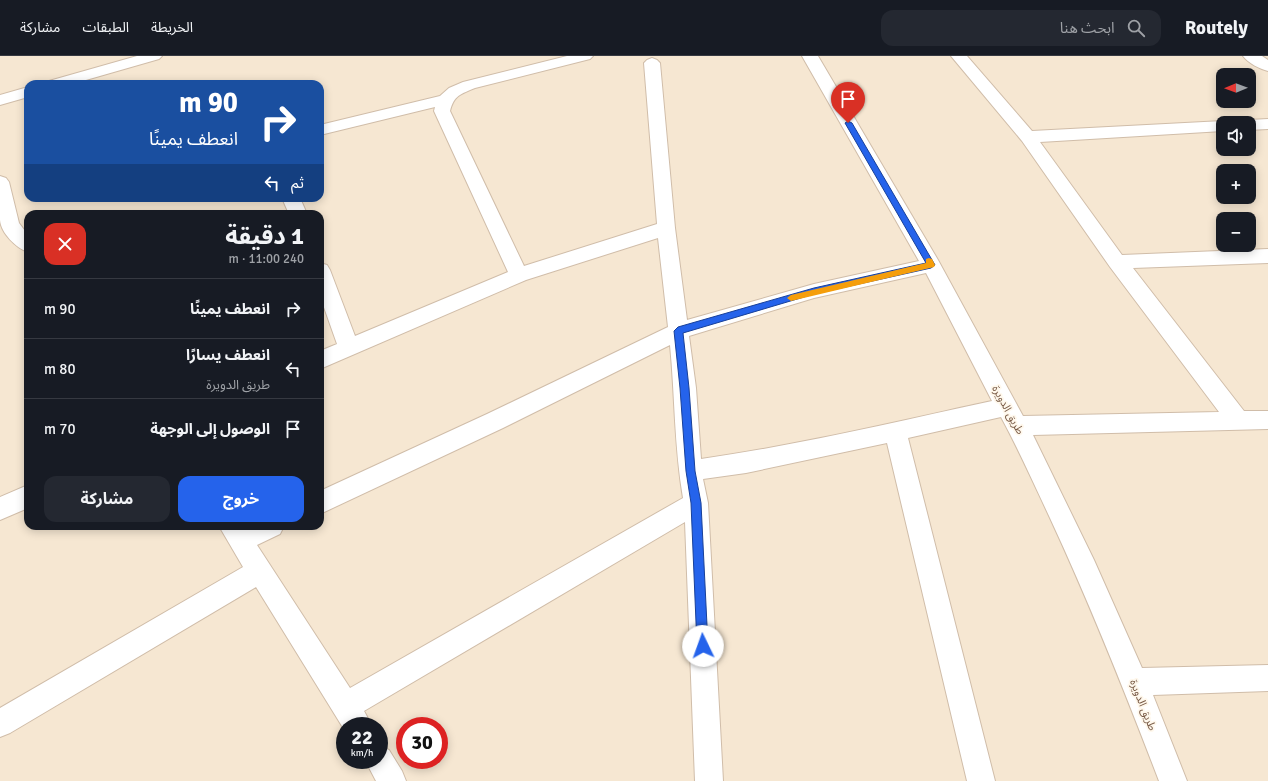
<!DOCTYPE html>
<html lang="ar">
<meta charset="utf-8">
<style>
:root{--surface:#171b24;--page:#242831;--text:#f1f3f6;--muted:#9ea1a6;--line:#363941;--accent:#2563eb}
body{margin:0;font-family:Signika,"Noto Sans Arabic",sans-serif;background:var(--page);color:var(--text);direction:rtl;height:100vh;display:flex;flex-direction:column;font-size:15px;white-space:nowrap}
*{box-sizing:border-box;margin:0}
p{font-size:13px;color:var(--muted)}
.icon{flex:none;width:22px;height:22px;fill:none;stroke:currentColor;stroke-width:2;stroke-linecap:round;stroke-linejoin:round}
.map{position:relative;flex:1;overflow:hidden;direction:ltr}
.details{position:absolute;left:24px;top:154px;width:300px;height:320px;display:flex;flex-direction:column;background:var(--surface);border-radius:12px;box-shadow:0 2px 10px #0003;direction:rtl}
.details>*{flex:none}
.hud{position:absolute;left:24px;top:24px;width:300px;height:122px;border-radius:12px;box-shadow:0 2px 10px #0003;direction:rtl;background:#1a4fa0;color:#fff;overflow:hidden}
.needle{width:26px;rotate:269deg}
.fabs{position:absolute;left:1216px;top:12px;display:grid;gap:8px}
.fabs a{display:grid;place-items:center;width:40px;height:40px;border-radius:8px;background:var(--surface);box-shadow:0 2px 10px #0003;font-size:20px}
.speed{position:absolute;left:336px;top:661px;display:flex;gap:8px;font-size:20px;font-weight:700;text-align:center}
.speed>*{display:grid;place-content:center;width:52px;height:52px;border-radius:50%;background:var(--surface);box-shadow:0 2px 10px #0003;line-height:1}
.speed small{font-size:10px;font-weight:400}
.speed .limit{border:6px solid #d22;background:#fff;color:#111}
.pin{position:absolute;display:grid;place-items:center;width:34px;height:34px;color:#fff;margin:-41px -17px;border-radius:50% 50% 50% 0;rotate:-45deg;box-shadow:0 0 4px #0007}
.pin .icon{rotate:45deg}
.me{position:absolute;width:44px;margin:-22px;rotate:357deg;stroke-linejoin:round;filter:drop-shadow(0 0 3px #0008)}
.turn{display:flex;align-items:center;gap:14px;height:84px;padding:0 20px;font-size:18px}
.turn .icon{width:52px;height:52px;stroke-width:2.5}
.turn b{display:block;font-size:28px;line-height:34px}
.then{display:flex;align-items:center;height:38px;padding:0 20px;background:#0003;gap:8px;font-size:15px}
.round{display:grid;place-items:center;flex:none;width:42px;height:42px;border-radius:12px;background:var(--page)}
.summary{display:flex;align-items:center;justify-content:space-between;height:68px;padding:0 20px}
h1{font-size:24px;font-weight:700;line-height:30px}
.cta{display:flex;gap:8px;margin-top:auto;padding:8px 20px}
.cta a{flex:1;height:46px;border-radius:12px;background:var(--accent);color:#fff;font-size:16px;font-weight:700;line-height:46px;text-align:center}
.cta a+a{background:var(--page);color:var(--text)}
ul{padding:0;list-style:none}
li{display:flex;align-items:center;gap:12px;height:60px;padding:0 20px;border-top:1px solid var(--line)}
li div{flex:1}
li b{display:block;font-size:15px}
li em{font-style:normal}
header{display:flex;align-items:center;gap:24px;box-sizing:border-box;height:56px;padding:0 20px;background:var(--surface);border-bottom:1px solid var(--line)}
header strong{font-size:19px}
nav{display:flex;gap:22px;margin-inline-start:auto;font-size:14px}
.search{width:280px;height:36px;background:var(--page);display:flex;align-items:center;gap:10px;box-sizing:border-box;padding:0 14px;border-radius:12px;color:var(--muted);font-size:15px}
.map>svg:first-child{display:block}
.residential{fill:#f6e7d2;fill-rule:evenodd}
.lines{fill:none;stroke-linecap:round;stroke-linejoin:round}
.minor-casing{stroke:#d0bda9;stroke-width:2}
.minor{fill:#fff;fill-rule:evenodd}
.route{fill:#2563eb;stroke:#184099}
.slow{fill:#f59e0b}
.labels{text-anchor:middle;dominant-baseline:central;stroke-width:3.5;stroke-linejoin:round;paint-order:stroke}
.street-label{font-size:11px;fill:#795b47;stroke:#fff8ec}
</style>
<header>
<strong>Routely</strong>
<div class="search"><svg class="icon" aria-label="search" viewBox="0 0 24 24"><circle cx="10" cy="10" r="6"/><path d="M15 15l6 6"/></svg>ابحث هنا</div>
<nav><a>الخريطة</a><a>الطبقات</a><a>مشاركة</a></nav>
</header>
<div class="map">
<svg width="1268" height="725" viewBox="0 0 1268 725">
<rect width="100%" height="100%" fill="#fef5e4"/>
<path class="residential" d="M0 0H1268V725H0ZM1223 19H1249V45H1223ZM28 28H320V142H28ZM1223 67H1249V93H1223ZM1223 115H1249V141H1223ZM28 158H320V470H28ZM1223 163H1249V189H1223ZM345 670H379V704H345ZM405 670H439V704H405Z"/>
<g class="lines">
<defs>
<path id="minor" d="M137 0H162L159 3 72 28H47L49 25Z
M567 0H593L590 3 475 32C461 38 454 39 450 55L524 210 657 168 644 7 647 4 652 2 657 4 660 7 675 172 687 264 814 228 919 205 802 0H818L938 204 1023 360 1219 356 1110 211 1022 85 951 0H967L1032 75 1223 65 1229 66 1223 67V75L1040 86 1122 199 1268 193V207L1133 212 1244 355H1268V373L1033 379 1094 504 1142 612 1268 609V635L1153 639 1187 725H1159C1125 636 1090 548 1050 462 1034 428 1019 394 1001 361L908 382 995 725H967L887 387 746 417 703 423 708 447 723 725H695L685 466 364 655 372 670H345V675L256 531 10 677 0 681V652L243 511 219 470H284L280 478 257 489 350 632 683 442C674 391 675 339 670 289L503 372 320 458V435L487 358 668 271 658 182 526 224 320 313V295L337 288 320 240V207L327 209 330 214 355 280 508 216 434 55 435 51 320 79V69L440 40 449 32 463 26ZM926 217 992 345C895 366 799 389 701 403L696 332 689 280 814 242Z
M1243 0H1262L1268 4V15C1260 13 1248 7 1243 0Z
M28 31V41L0 49V39Z
M1268 63V73L1249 74V67H1242L1249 64Z
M0 120 6 122 9 126 19 167 28 179V196C16 192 1 177 0 164 0 150 0 134 0 120Z
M282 142H300L307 158H289Z
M28 429V452L0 464V441Z
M379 690 389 694 402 715 406 725H376L365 704H379Z"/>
</defs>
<use href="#minor" class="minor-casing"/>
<use href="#minor" class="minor"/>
</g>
<path class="route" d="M848 65 852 67 935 209 931 212 814 238 683 277 689 332 695 415 701 447 708 590 707 594 703 595 699 594 697 590 691 447 686 415 680 332 674 275 678 271 814 232 926 207 845 67Z"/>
<path class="slow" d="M929 202 932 203 935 209 934 211 791 245 787 242 791 239 926 207V203Z"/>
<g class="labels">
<g class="street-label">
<text transform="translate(1008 354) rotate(61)">طريق الدويرة</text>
<text transform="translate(1143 649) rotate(68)">طريق الدويرة</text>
</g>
</g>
</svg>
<div class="fabs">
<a><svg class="needle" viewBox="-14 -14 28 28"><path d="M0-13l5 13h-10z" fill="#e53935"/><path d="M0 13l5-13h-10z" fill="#9ea1a6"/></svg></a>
<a><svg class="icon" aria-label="sound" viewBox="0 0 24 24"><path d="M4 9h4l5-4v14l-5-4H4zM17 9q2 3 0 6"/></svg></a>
<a>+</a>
<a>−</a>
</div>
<div class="speed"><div>22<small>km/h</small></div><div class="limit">30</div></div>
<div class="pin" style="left:848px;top:67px;background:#d93025"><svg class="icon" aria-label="arrive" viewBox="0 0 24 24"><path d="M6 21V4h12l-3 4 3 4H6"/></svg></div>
<svg class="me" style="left:703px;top:590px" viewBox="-20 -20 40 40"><circle r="19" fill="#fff"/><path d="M0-13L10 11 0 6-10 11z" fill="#2563eb"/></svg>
<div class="hud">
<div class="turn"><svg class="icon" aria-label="right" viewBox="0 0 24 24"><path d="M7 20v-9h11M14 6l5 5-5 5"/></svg><div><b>90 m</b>انعطف يمينًا</div></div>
<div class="then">ثم<svg class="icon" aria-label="left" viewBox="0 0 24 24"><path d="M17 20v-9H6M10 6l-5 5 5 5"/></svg></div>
</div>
<section class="details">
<div class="summary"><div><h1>1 دقيقة</h1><p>240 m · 11:00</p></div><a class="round" style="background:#d93025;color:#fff"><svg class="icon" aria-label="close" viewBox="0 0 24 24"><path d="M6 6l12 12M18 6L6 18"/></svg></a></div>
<ul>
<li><svg class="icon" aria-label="right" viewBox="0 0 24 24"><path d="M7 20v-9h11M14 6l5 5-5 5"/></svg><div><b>انعطف يمينًا</b></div><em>90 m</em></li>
<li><svg class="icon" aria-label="left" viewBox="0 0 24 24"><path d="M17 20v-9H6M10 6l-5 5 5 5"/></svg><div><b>انعطف يسارًا</b><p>طريق الدويرة</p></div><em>80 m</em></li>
<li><svg class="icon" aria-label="arrive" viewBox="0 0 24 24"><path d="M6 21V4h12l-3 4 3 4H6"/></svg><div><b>الوصول إلى الوجهة</b></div><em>70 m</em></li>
</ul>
<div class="cta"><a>خروج</a><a>مشاركة</a></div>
</section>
</div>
